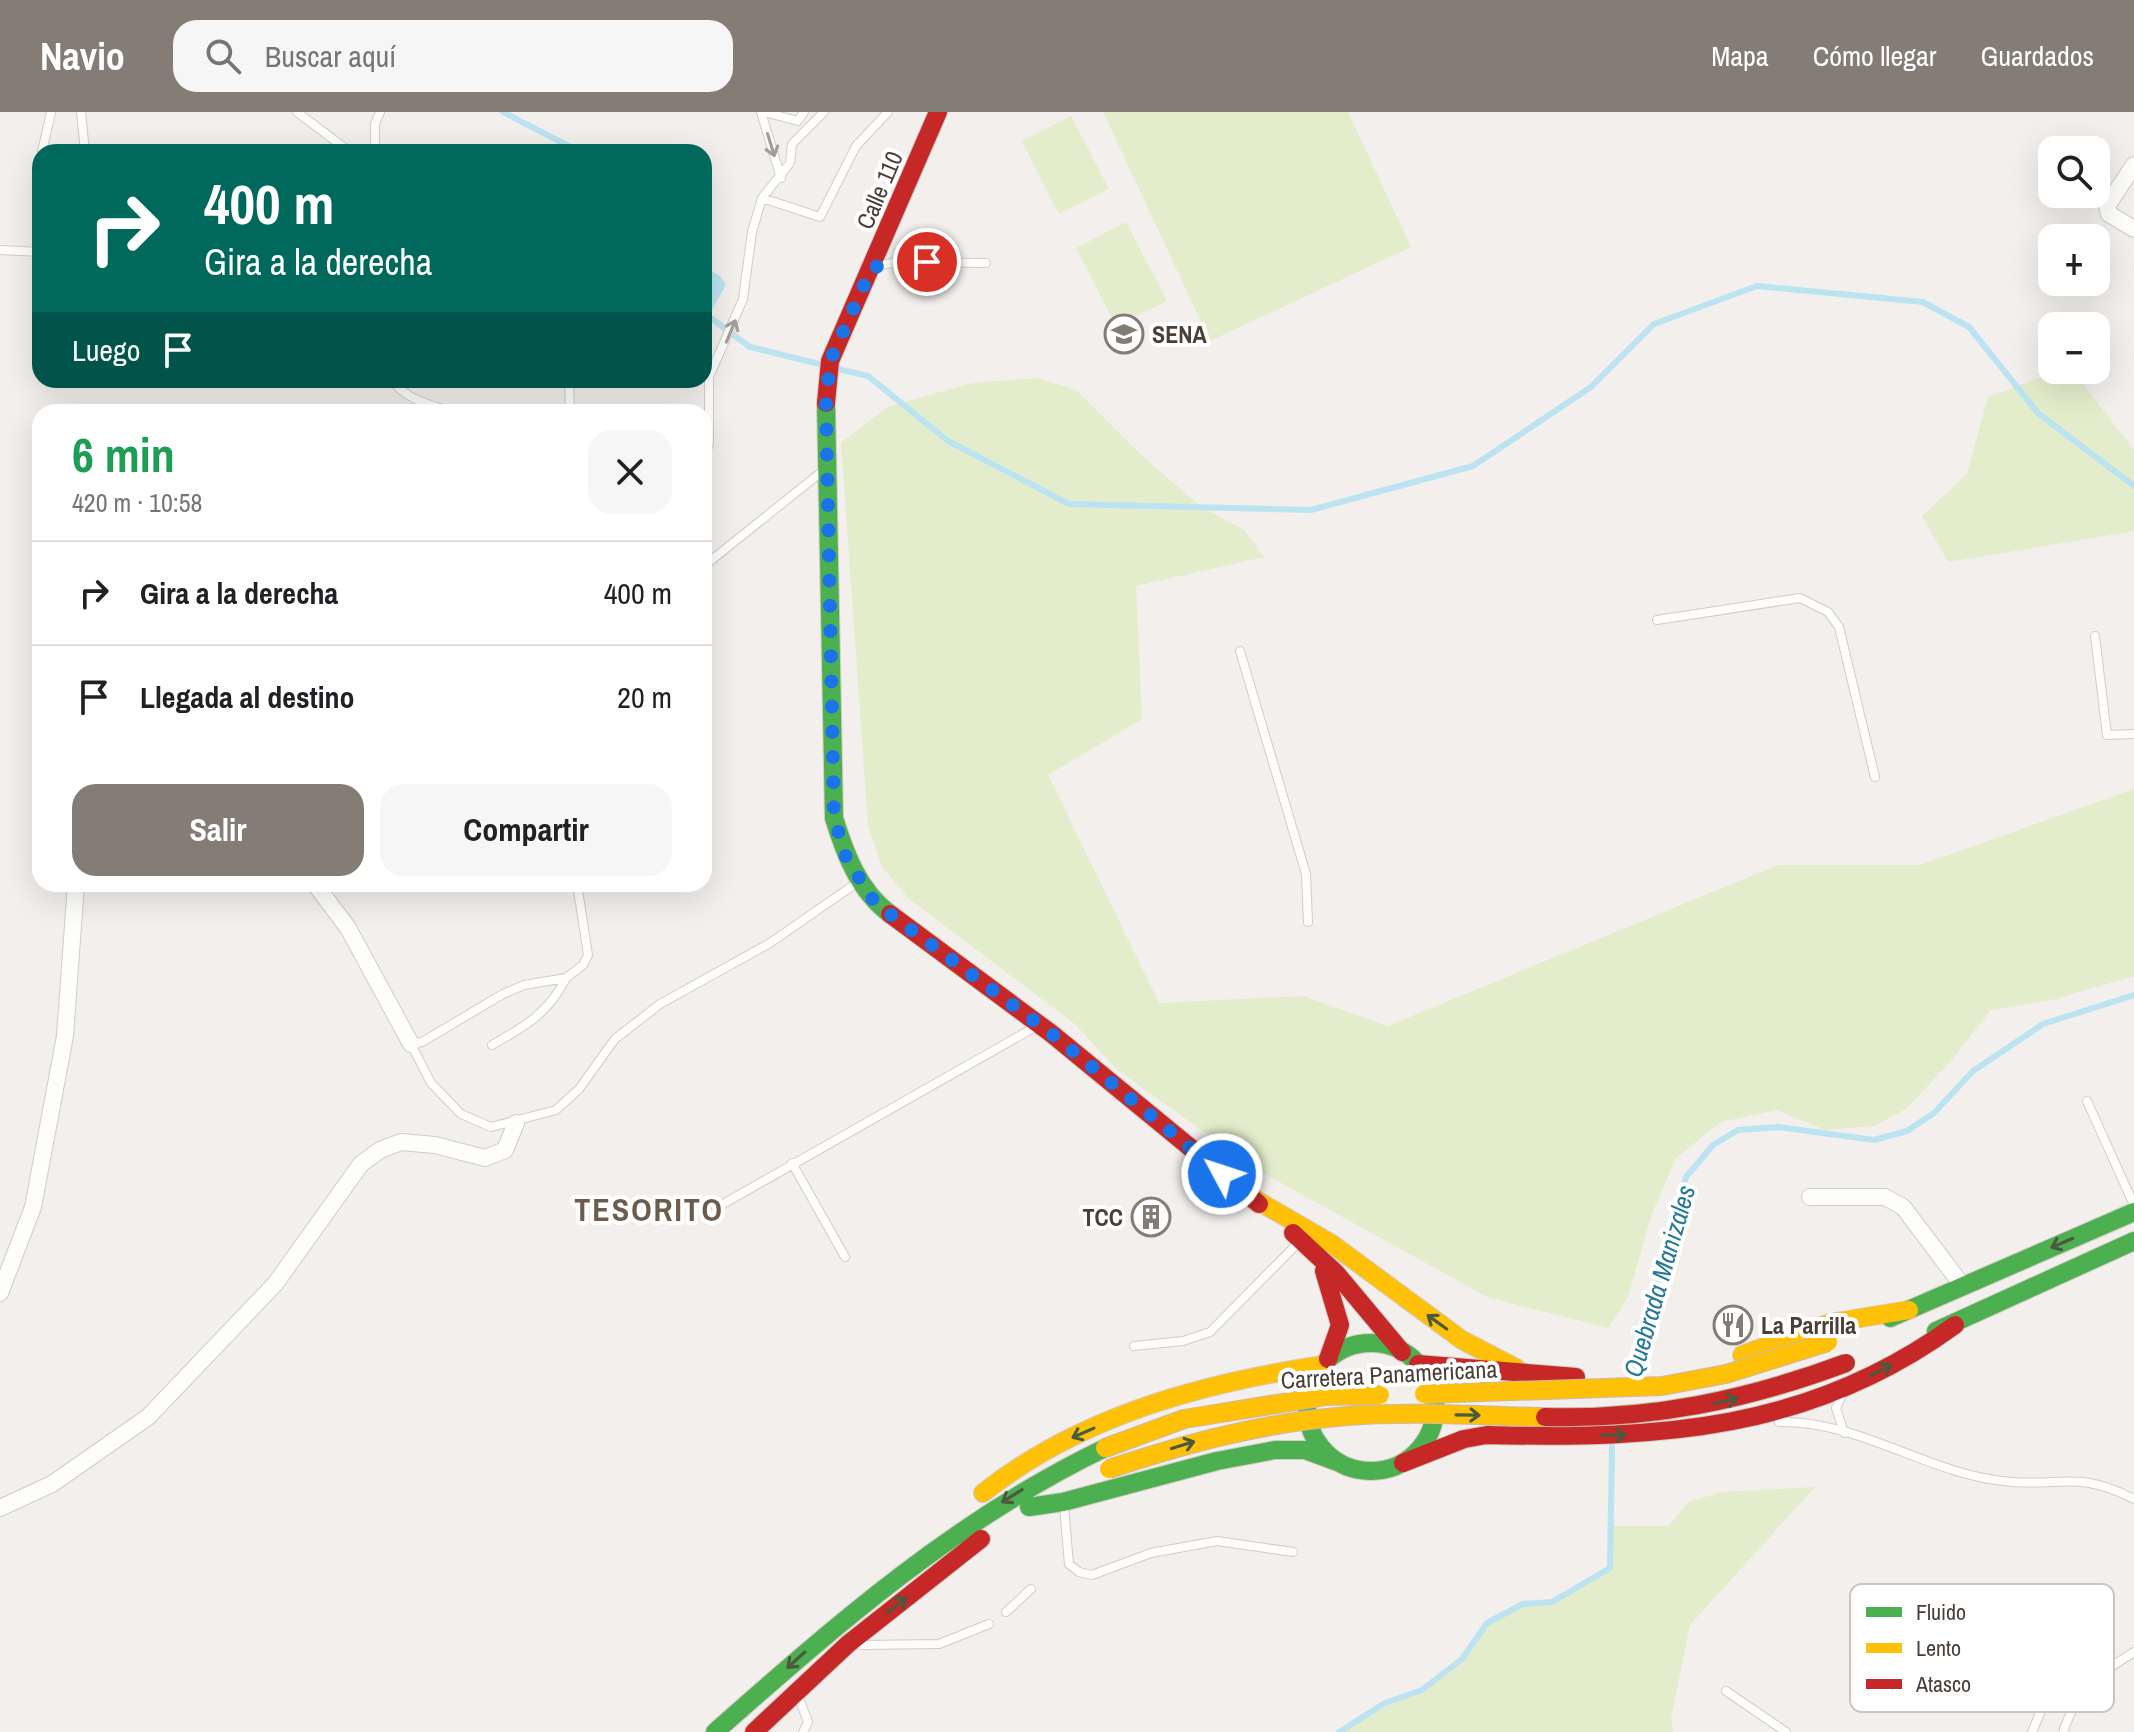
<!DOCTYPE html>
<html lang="es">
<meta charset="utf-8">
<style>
:root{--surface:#fff;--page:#f6f6f6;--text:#202124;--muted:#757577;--line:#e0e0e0;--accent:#847d76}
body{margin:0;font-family:"Archivo Narrow",sans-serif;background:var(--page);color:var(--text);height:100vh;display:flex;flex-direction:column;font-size:30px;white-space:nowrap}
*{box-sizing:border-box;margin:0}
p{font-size:26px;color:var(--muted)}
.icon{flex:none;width:44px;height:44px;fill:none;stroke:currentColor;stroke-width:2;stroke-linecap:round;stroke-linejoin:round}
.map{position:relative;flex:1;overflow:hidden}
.details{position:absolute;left:32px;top:292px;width:680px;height:488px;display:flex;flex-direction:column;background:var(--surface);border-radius:24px;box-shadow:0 8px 32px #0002}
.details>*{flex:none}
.hud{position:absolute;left:32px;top:32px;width:680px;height:244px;border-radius:24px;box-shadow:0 8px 32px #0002;background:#00695c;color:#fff;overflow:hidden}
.controls{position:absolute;left:2038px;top:24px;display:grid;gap:16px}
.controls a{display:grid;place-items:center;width:72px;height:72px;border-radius:16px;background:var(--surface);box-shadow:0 8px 32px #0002;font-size:40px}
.pin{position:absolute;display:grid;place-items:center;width:68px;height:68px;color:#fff;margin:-34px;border:4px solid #fff;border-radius:50%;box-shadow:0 2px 8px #0007}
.me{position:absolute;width:88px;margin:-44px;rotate:310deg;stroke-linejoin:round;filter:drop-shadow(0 0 6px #0008)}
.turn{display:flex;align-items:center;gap:28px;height:168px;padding:0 40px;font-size:36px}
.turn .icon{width:104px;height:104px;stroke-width:2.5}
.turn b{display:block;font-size:56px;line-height:68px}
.then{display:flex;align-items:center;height:76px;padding:0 40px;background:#0003;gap:16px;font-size:30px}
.round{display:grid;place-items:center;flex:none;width:84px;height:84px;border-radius:24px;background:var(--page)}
.summary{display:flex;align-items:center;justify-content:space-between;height:136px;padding:0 40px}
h1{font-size:48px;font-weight:800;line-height:60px;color:#1e9e55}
.cta{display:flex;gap:16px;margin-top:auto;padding:16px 40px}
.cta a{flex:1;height:92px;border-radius:24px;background:var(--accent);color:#fff;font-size:32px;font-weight:800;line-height:92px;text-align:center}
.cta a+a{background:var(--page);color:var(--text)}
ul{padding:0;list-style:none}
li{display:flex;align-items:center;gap:24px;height:104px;padding:0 40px;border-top:2px solid var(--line)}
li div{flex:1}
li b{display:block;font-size:30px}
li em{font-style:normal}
header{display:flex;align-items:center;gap:48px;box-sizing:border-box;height:112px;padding:0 40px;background:var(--accent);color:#fff}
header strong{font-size:38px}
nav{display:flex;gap:44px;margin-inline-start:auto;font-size:28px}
.search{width:560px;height:72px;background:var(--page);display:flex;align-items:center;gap:20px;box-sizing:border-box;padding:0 28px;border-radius:24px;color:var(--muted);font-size:30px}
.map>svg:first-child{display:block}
.green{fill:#e4edcb}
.water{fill:#bbe3f1}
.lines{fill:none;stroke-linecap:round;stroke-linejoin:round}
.stream{stroke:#bbe3f1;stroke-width:6}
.lane-casing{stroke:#d0cdc9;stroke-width:10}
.street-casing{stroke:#d0cdc9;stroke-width:18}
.fast-casing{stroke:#d3ccc4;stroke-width:20}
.slow-casing{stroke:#d3ccc4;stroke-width:20}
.jam-casing{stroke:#d3ccc4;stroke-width:20}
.lane{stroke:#fdfdfc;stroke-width:8}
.street{stroke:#fdfdfc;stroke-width:16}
.fast{stroke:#4caf50;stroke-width:18}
.slow{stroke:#ffc107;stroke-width:18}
.jam{stroke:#c62828;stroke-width:18}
.slow-bridge-casing{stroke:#cbb8a6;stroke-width:20;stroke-linecap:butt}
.jam-bridge-casing{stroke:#cbb8a6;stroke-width:20;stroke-linecap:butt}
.slow-bridge{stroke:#ffc107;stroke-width:18}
.jam-bridge{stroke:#c62828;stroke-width:18}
.oneway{stroke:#a39e9a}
.oneway2{stroke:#4a5b3d}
.route{stroke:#1a73e8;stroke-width:14;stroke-dasharray:0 25.2}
.labels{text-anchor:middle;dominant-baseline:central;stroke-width:8;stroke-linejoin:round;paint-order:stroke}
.street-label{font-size:24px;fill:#493f37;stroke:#fff}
.poi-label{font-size:24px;font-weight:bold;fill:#493f37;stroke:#fff;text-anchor:start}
.water-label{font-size:26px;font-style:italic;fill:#267998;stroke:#fff}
.district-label{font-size:32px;font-weight:bold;letter-spacing:2px;fill:#6c5c4e;stroke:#fff}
.key{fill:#fff;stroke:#c8c5c3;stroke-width:2}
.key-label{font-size:22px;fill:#493f37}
</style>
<header>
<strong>Navio</strong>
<div class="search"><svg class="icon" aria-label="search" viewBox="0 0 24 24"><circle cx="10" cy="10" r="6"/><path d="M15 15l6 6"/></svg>Buscar aquí</div>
<nav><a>Mapa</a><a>Cómo llegar</a><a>Guardados</a></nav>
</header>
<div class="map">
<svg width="2134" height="1620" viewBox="0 0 2134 1620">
<rect width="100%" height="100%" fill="#f2efec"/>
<path class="green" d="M1103 0H1348L1411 135 1210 229Z
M1071 4 1109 77 1059 102 1022 29Z
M1126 110 1167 189 1116 214 1076 136Z
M2060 258H2072L2134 338V419L1948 450 1922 404 1967 362 1988 285Z
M1038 266 1076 278 1137 339 1200 394 1244 418 1264 445 1136 474 1142 607 1048 663 1159 891 1303 884 1388 914 1778 753H1920L2134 677V864L2056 887 1991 898 1950 950 1906 997 1874 1014 1825 1018 1777 998 1721 1010 1676 1046 1651 1104 1628 1185 1608 1216 1487 1185 1254 1056 1115 956 1076 913 909 787 882 755 868 713 841 331 887 295 972 271Z
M1815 1375 1690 1513 1671 1606 1673 1620H1339L1385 1591 1422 1578 1462 1547 1487 1511 1523 1492 1552 1490 1609 1456 1612 1414H1669L1688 1390 1722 1380Z"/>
<path class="water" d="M704 155 720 164 726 173 704 211Z"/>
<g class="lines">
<path class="stream" d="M503 0 580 40
M704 201 750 235 823 253
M834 256 868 264 948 329 1069 392 1311 398 1473 354 1591 275 1654 212 1757 174 1923 190 1969 215 2038 301 2134 374
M1631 1266 1686 1065 1713 1033 1738 1018 1778 1015 1874 1028 1907 1019 1934 1001 1973 959 2043 912 2134 883
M1339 1620 1385 1591 1422 1578 1462 1547 1487 1511 1523 1492 1552 1490 1610 1456 1612 1335"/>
<defs>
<path id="lane" d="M81 0 85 40
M297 0 350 40
M761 0 781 66
M764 0 798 9 804 0
M42 40 51 0
M375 40V12L380 0
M762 86 820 105 856 34 888 0
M0 138 40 140
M875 154 898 150 986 151
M392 268C406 288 431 293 453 300
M569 268 570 300
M704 347 709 331V265L743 187 752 120 762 86 790 51 792 32 824 0
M704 454 824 358
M1657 508 1800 486 1828 500 1839 515 1875 665
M2095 524 2107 623 2134 622
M1240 539 1306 762 1308 810
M577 772 588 843 583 853 566 866 524 873 503 882 422 930 411 932 431 971 461 1002 491 1015 556 998 579 977 615 927 660 892 770 831 858 770
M492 933C524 915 549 901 566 866
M2087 989 2134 1093
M792 1051 845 1145
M716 1096 1035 915
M1134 1234 1183 1229 1210 1220 1298 1131
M1841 1285 1836 1296 1844 1321
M1779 1310C1858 1308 1927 1361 2003 1369 2059 1376 2076 1357 2134 1387
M1064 1395 1069 1452 1079 1460 1092 1463 1151 1441 1217 1429 1293 1440
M1006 1500 1031 1477
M861 1533 939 1532 989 1512
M1726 1579 1786 1620
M799 1586 808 1610 803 1620
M2032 1620 2046 1587 2094 1521
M2063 1620C2079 1574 2095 1565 2134 1540"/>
<path id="street" d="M2134 53 2107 94 2109 102 2134 117
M315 772 348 816 411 932
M1810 1085H1885L1903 1095 1962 1173
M0 1181 33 1095 65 924 76 772
M0 1396 52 1372 148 1305 275 1172 361 1052 380 1038 401 1030 435 1033 485 1046 505 1038 516 1011"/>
<path id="fast" d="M826 291 834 706C845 742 859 779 890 802
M1890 1206 2134 1100
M1936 1219 2134 1129
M1307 1295a64 64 0 1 1 128 0a64 64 0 1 1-128 0Z
M1029 1395 1063 1390 1217 1349 1275 1338H1305L1340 1351
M715 1620C837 1512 957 1407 1105 1336"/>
<path id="slow" d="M1246 1082 1332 1132 1462 1228 1516 1256
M1742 1243 1830 1211 1909 1198
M983 1381C1080 1304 1202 1271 1323 1253"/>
<path id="jam" d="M826 291 830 249 938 0
M890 802 1052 922 1259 1092
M1293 1121 1336 1161 1402 1240
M1324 1159 1340 1213 1328 1247
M1418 1252 1576 1265
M1403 1351 1464 1327 1487 1323C1660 1327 1810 1319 1955 1213
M754 1620 848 1532 981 1427"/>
</defs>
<use href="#lane" class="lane-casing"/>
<use href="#street" class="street-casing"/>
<use href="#fast" class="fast-casing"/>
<use href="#slow" class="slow-casing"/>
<use href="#jam" class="jam-casing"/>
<use href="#lane" class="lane"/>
<use href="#street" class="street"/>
<use href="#fast" class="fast"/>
<use href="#slow" class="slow"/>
<use href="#jam" class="jam"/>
<defs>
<path id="slow-bridge" d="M1424 1282 1662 1274 1726 1262 1828 1230
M1105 1336 1184 1307 1326 1284 1380 1283
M1109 1357C1187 1331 1266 1310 1348 1304 1414 1299 1479 1304 1545 1305"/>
<path id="jam-bridge" d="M1545 1305C1651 1308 1747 1288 1846 1251"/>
</defs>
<use href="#slow-bridge" class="slow-bridge-casing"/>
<use href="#jam-bridge" class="jam-bridge-casing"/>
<use href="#slow-bridge" class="slow-bridge"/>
<use href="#jam-bridge" class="jam-bridge"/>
</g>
<defs><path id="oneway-shaft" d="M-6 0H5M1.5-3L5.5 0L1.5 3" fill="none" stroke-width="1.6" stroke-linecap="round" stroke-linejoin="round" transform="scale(2)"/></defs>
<g class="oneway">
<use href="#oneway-shaft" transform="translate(771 33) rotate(73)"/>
<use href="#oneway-shaft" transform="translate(731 219) rotate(-67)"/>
</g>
<g class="oneway2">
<use href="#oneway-shaft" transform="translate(2062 1131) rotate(157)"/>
<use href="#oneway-shaft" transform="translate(1437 1210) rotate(-144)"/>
<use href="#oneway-shaft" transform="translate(1881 1258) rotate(-28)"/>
<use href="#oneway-shaft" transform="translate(1726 1289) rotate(-12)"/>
<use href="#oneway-shaft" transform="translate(1468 1303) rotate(1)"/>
<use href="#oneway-shaft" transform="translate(1083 1321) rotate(156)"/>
<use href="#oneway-shaft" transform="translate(1614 1323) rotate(-1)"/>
<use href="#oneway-shaft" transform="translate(1183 1333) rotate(-17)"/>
<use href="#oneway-shaft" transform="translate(1012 1384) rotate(148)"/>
<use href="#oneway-shaft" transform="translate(897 1493) rotate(-39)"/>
<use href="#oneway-shaft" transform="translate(796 1548) rotate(138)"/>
</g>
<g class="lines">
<path class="route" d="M927 150 872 155 830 249 826 292 834 706 846 745 875 791 1052 922 1222 1062"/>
</g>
<defs>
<symbol id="university-ring" viewBox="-11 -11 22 22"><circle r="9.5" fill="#fff" stroke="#847d76" stroke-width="1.5"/><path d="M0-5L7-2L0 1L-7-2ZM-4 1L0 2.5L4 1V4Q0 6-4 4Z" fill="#847d76"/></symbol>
<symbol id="building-ring" viewBox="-11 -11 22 22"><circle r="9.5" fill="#fff" stroke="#847d76" stroke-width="1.5"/><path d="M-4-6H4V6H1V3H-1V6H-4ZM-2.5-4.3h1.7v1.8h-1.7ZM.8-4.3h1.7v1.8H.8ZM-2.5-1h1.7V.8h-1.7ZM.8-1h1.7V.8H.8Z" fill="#847d76"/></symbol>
<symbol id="restaurant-ring" viewBox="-11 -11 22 22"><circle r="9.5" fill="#fff" stroke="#847d76" stroke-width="1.5"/><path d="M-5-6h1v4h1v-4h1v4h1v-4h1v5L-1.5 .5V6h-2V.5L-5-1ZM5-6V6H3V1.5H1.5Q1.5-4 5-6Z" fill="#847d76"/></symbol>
</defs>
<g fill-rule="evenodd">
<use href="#university-ring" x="1102" y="200" width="44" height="44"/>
<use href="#building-ring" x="1129" y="1083" width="44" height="44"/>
<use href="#restaurant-ring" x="1711" y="1191" width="44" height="44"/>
</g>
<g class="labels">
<g class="street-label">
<text transform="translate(879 78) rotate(-67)">Calle 110</text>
<text transform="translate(1389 1262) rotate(-3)">Carretera Panamericana</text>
</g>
<g class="poi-label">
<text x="1152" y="222">SENA</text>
<text x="1123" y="1105" text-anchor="end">TCC</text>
<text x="1761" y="1213">La Parrilla</text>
</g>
<g class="water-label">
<text transform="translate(1659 1169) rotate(-74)">Quebrada Manizales</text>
</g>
<g class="district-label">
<text x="649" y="1097">TESORITO</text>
</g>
</g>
<rect x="1850" y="1472" width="264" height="128" rx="12" class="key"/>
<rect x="1866" y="1495" width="36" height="10" fill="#4caf50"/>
<rect x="1866" y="1531" width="36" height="10" fill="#ffc107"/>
<rect x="1866" y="1567" width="36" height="10" fill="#c62828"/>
<g class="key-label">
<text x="1916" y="1508">Fluido</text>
<text x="1916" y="1544">Lento</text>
<text x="1916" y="1580">Atasco</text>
</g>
</svg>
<div class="controls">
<a><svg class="icon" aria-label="search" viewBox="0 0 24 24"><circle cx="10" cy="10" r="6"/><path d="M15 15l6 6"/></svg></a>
<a>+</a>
<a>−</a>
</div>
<div class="pin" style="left:927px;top:150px;background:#d93025"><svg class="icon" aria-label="arrive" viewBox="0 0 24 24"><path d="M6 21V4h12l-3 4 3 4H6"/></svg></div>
<svg class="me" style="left:1222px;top:1062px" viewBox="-20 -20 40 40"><circle r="17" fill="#1a73e8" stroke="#fff" stroke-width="3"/><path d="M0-11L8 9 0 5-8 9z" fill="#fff"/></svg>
<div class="hud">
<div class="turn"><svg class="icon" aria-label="right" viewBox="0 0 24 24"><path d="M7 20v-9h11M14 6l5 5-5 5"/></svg><div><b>400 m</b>Gira a la derecha</div></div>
<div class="then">Luego<svg class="icon" aria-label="arrive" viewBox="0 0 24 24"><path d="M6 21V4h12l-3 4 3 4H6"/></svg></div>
</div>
<section class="details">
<div class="summary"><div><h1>6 min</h1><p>420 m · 10:58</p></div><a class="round"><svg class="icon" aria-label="close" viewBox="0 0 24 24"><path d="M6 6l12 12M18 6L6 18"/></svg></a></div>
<ul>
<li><svg class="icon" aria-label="right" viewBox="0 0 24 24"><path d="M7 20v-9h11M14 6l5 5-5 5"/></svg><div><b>Gira a la derecha</b></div><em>400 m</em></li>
<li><svg class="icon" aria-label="arrive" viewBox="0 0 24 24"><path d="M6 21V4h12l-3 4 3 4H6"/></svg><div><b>Llegada al destino</b></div><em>20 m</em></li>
</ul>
<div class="cta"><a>Salir</a><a>Compartir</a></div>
</section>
</div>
